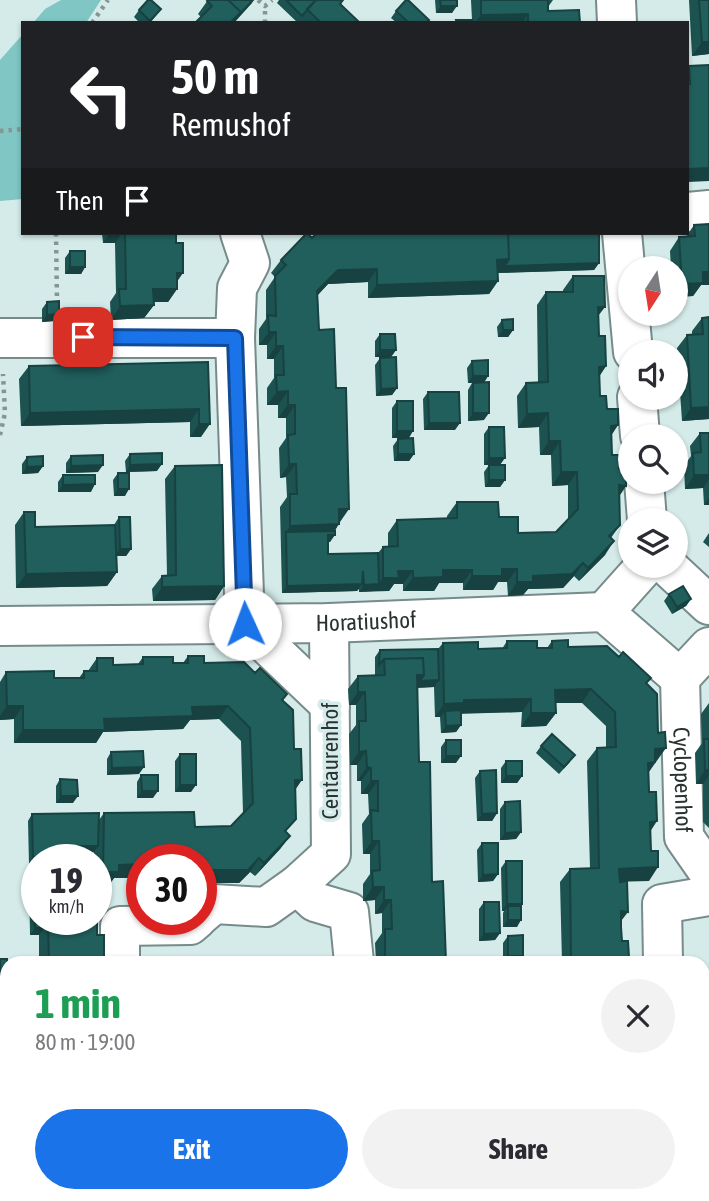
<!DOCTYPE html>
<meta charset="utf-8">
<style>
:root{--surface:#fff;--page:#f2f2f3;--text:#2b2b33;--muted:#7c7c81;--accent:#1a73e8}
body{margin:0;font-family:"Asap Condensed",sans-serif;background:var(--page);color:var(--text);height:100vh;display:flex;flex-direction:column;font-size:26px;white-space:nowrap}
*{box-sizing:border-box;margin:0}
p{font-size:23px;color:var(--muted)}
.icon{flex:none;width:38px;height:38px;fill:none;stroke:currentColor;stroke-width:2;stroke-linecap:round;stroke-linejoin:round}
.map{position:relative;flex:1;overflow:hidden}
.panel{position:absolute;left:0px;top:956px;width:710px;height:247px;display:flex;flex-direction:column;background:var(--surface);border-radius:21px 21px 0 0;box-shadow:0 2px 5px #0004}
.panel>*{flex:none}
.banner{position:absolute;left:21px;top:21px;width:668px;height:214px;border-radius:0px;box-shadow:0 2px 5px #0004;background:#202124;color:#fff;overflow:hidden}
.needle{width:46px;rotate:192deg}
.buttons{position:absolute;left:618px;top:256px;display:grid;gap:14px}
.buttons a{display:grid;place-items:center;width:70px;height:70px;border-radius:50%;background:var(--surface);box-shadow:0 2px 5px #0004;font-size:35px}
.speed{position:absolute;left:21px;top:844px;display:flex;gap:14px;font-size:35px;font-weight:700;text-align:center}
.speed>*{display:grid;place-content:center;width:91px;height:91px;border-radius:50%;background:var(--surface);box-shadow:0 2px 5px #0004;line-height:1}
.speed small{font-size:18px;font-weight:400}
.speed .limit{border:10px solid #d22;background:#fff;color:#111}
.pin{position:absolute;display:grid;place-items:center;width:60px;height:60px;color:#fff;margin:-30px;border-radius:14px;box-shadow:0 4px 10px #0006}
.me{position:absolute;width:77px;margin:-38px;rotate:358deg;stroke-linejoin:round;filter:drop-shadow(0 0 5px #0008)}
.turn{display:flex;align-items:center;gap:24px;height:147px;padding:0 35px;font-size:32px}
.turn .icon{width:91px;height:91px;stroke-width:2.5}
.turn b{display:block;font-size:49px;line-height:60px}
.then{display:flex;align-items:center;height:66px;padding:0 35px;background:#0003;gap:14px;font-size:26px}
.round{display:grid;place-items:center;flex:none;width:74px;height:74px;border-radius:37px;background:var(--page)}
.summary{display:flex;align-items:center;justify-content:space-between;height:119px;padding:0 35px}
h1{font-size:42px;font-weight:700;line-height:52px;color:#1e9e55}
.button{display:flex;gap:14px;margin-top:auto;padding:14px 35px}
.button a{flex:1;height:80px;border-radius:42px;background:var(--accent);color:#fff;font-size:28px;font-weight:700;line-height:80px;text-align:center}
.button a+a{background:var(--page);color:var(--text)}
.map>svg:first-child{display:block}
.green{fill:#7fc6c4}
.lines{fill:none;stroke-linecap:round;stroke-linejoin:round}
.street-casing{stroke:#768b8a;stroke-width:42}
.path{stroke:#859594;stroke-width:4.5;stroke-dasharray:3.5 5;stroke-linecap:butt}
.street{stroke:#fff;stroke-width:38}
.wall{fill:#1c5250}
.shaded-wall{fill:#174241}
.building{fill:#215f5d;stroke:#174241;stroke-width:2}
.route-casing{stroke:#114b97;stroke-width:18}
.route{stroke:#1a73e8;stroke-width:12}
.labels{text-anchor:middle;dominant-baseline:central;stroke-width:7;stroke-linejoin:round;paint-order:stroke}
.street-label{font-size:23px;fill:#2a3232;stroke:#d4ebea}
</style>
<div class="map">
<svg width="709" height="1201" viewBox="0 0 709 1201">
<rect width="100%" height="100%" fill="#d4ebea"/>
<path class="green" d="M61 0H101L86 23H33L45 9Z
M23 34V199L0 201V60Z
M0 1153H7V1195H27V1201H0Z"/>
<g class="lines">
<defs>
<g id="street">
<path d="M616 0 617 23"/>
<path d="M688 212 709 210"/>
<path d="M240 233 250 263 237 288 235 338 245 624"/>
<path d="M622 233 633 352"/>
<path d="M0 338H235"/>
<path d="M637 397 640 436"/>
<path d="M644 481 647 520"/>
<path d="M666 565 709 605"/>
<path d="M604 612 680 678"/>
<path d="M604 612 646 565"/>
<path d="M245 624 330 705"/>
<path id="s1" d="M0 626 329 623 604 612"/>
<path id="s2" d="M680 678 684 837 709 873"/>
<path d="M680 678 709 647"/>
<path d="M297 885 315 902 349 912 354 962"/>
<path d="M201 915 214 904 266 907 297 885 331 854 329 623"/>
<path d="M120 962V926L190 925 197 919"/>
<path d="M663 962 662 904 709 896"/>
<path d="M79 1201H95"/>
</g>
</defs>
<use href="#street" class="street-casing"/>
<path class="path" d="M258 0 265 6 272 0
M92 23 108 0
M265 23V6
M0 131 23 129
M56 233 57 302
M0 435 5 413 3 374
M0 1044 7 1046
M0 1140H7
M704 1161H709"/>
<use href="#street" class="street"/>
</g>
<path class="wall" d="M208 0 252 3 201 17 198 14Z
M279 0H343L341 4 360 23H298L277 3Z
M435 0H457L452 13H436Z
M471 0H553L548 7V11L580 23H455L456 20H472Z
M689 0H709V54L692 56Z
M161 9 150 23H140L134 17 139 10Z
M396 11 427 23H397L391 18Z
M694 225 701 285 693 296 676 297V268H671L670 251 679 237H686Z
M102 233H176L177 289 168 302H153L154 305 144 318 111 320 110 302 116 293 115 243H103Z
M509 233 508 234 599 263 594 270 498 273V281L489 294 368 298V282L328 284 318 295 319 330 339 522 330 542H328V554L378 553 383 547 388 546V533L397 520 447 519V516L457 502 499 517 518 533 556 532 568 519V485L552 486 551 455H540L539 427 518 428 517 396 526 383H538L537 305 546 292H563V290L573 276 598 316 599 336 606 366 599 376 600 396 607 409 618 425 611 435 612 455 626 486 620 495V525L611 538 605 555 579 581 574 576 563 588 528 589 523 595 508 596 507 582H498L493 590H463V583H439L434 591H403V584H394L389 591 359 592V589L357 591 282 593 280 507 287 497 286 477 280 478 279 448 286 438V418H278V405H267V388L274 378V359H267V345H259V329L266 319V290L275 277 271 273 281 260 312 238Z
M70 251 85 267 81 274H65V258Z
M47 302 59 314 54 321 42 322V309Z
M702 318 709 419 682 421 677 348 687 335H692V331Z
M502 320 513 330 508 337H498L497 327Z
M380 334 396 350 391 357H375V341Z
M380 358 397 388 392 395 376 396 375 365Z
M472 361 488 376 484 383V420L468 421V390L472 383H468L467 368Z
M208 362 201 437H190V422L21 426 19 379 29 366Z
M428 392 455 430H424L423 399Z
M397 401 409 438H392V408Z
M489 427 500 465H484V434Z
M700 433H709V505H704L703 488 685 489 684 466 691 456 690 446Z
M398 439 414 454 409 461H394L393 446Z
M130 454 157 471 126 472 125 461Z
M71 456 98 472 66 473V463Z
M27 457 43 466 38 473 22 474V464Z
M489 465 505 480 500 487H485L484 472Z
M175 466 224 586 215 600 153 601 152 589 162 576 167 575 165 479Z
M118 473 125 496H114L113 480Z
M63 475 91 492H58V482Z
M24 512 35 527 114 525 119 517 131 549 126 556H116L117 572 107 586 16 588 15 525Z
M709 533V547L703 542Z
M669 594 691 599 686 606 672 614 664 601Z
M507 641 537 648H547L552 641 568 647 619 657 651 678 646 684 656 762 649 772 650 831 649 881H620L622 941 629 957 625 962H562L560 882 570 869 590 868 587 761 597 748H606V726L582 703H556V713L546 726 521 727 522 712 461 713V725L456 732 441 733 440 717H435L434 687 417 688 419 762 432 882 446 962H376L375 943 382 933V913L375 914V900L363 901V884L370 874V854H363L362 824 369 814 368 794H361V781H357V765H350L349 734 356 725V705H349L348 689 358 676 375 675V657L380 650 438 649 443 643 478 649H502Z
M188 656 204 663 255 673 287 694 283 700 295 790 286 833 290 836 280 849 255 876 250 872 239 883H204L201 888V859H142V885H139V878H114L109 885H96V859H94V851L93 853H66L37 859V864H29L28 821 32 814 99 820 104 813 195 827 231 826 243 813 241 741 219 719 190 720 183 729 103 732 96 743H14V719L0 720V682L6 672 54 678H79L84 671H88L97 658 113 665 138 664 143 657 173 663H183Z
M709 703V828L703 822V784H696L695 753 702 743 701 714Z
M446 740 456 763H441V747Z
M541 746 570 762 559 774 536 753Z
M111 752 139 774 107 775V759Z
M180 754 191 792H175V761Z
M506 761 522 776 517 783H501V768Z
M480 771 497 813 492 821H477L475 778Z
M141 775 153 798H137V782Z
M60 779 73 803H56V786Z
M505 802 521 832 516 839 500 840V809Z
M482 843 498 874 493 881 478 882 477 850Z
M506 861 522 904 521 906 517 927H503V913L504 911H502L501 868Z
M34 866 66 921 97 935 104 962H39V935H30L29 873Z
M484 902 500 933 495 940 479 941V909Z
M508 936 523 956 519 962H503V943Z"/>
<path class="shaded-wall" d="M253 0 252 3 234 23H230Z
M441 6H457L452 13H436Z
M528 14 522 23H475L481 15Z
M702 42H709V54L692 56Z
M709 168V181L688 182V169Z
M110 233H122L115 243H103Z
M509 259 599 263 594 270 488 273 497 260Z
M70 267H85L81 274H65Z
M377 269 368 282 328 284 308 305 317 291 338 270Z
M703 272H709V285H701L693 296 676 297V294L682 284Z
M177 273H183L174 286Z
M498 281 489 294 368 298 377 285Z
M153 289H177L168 302H144Z
M154 305 144 318 111 320 120 306Z
M598 307H605L595 320Z
M59 314 54 321 42 322 47 315Z
M503 330H513L508 337H498Z
M269 332H276L267 345H259Z
M276 346H283L274 359H267Z
M380 350H396L391 357H375Z
M606 366 597 380 599 367Z
M473 376H488L483 383H468Z
M397 388 392 395 376 396 381 389Z
M288 391 278 405H267L277 392Z
M288 405H295L286 418H278Z
M709 407V419L682 421 691 408Z
M199 409 190 422 21 426 30 413Z
M473 413H489L484 420 468 421Z
M548 413 539 427 518 428 527 414Z
M429 423H460L455 430H424Z
M199 424H210L201 437H190Z
M618 425 609 439 611 426Z
M397 431H413L409 438H392Z
M549 441H560L551 455H540Z
M398 454H414L409 461H394Z
M489 458H505L500 465H484Z
M162 464 157 471 126 472 130 465Z
M289 464H296L286 477 280 478Z
M103 465 98 472 66 473 71 466Z
M43 466 38 473 22 474 27 467Z
M561 472H577L568 485 552 486Z
M694 475H709V479L703 488 685 489Z
M489 480H505L500 487H485Z
M95 484 91 492H58L63 485Z
M619 485 626 486 617 499Z
M118 489H129L125 496H114Z
M709 498V505H704Z
M339 509H349L340 522Z
M339 524 332 535H335L330 542H323L286 532 290 526Z
M614 541 605 555 579 581 588 568Z
M120 549H131L126 556H115Z
M583 563 574 576 563 588 528 589 523 595 508 596 517 582 533 576Z
M502 569H517L507 582H498L493 590H463L472 576Z
M443 570H472L463 583H439L434 591H403L413 578Z
M398 571H413L403 584H394L389 591H374L383 578Z
M117 572 107 586 16 588 26 574Z
M362 584 357 591 282 593 287 586Z
M379 584 374 591 359 592 364 585Z
M224 586 215 600 153 601 162 587Z
M691 599 686 606 672 614 677 607Z
M417 675H424L439 680 434 687 408 688Z
M591 689 582 703H546L555 690Z
M358 692H365L356 705H349Z
M531 699 522 712 457 714 445 711 440 717H435L444 704 464 700Z
M7 706H23L14 719 0 720V716Z
M228 706 219 719 190 720 183 729 103 732 96 743H14L23 730 192 707Z
M531 713H556L546 726 521 727Z
M461 725 456 732 441 733 446 726Z
M666 748 656 762H646L655 749Z
M366 751 357 765H350L359 752Z
M446 756H461L456 763H441Z
M655 762 646 776 648 763Z
M144 767 139 774 107 775 112 768Z
M367 767 371 768 361 781H357Z
M705 770H709V775L703 784H696Z
M506 776H522L517 783H501Z
M295 780H302L293 793Z
M371 781H378L368 794H361Z
M180 785H196L191 792H175Z
M142 791H158L153 798H137Z
M61 796H78L73 803H56Z
M497 813 492 821H477L482 814Z
M657 821 648 835 650 822Z
M521 832 516 839 500 840 505 833Z
M290 836 280 849 255 876 264 863Z
M372 841H379L370 854H363Z
M66 846H98L93 853H61Z
M66 856 64 859H37V864H29L33 857Z
M259 858 250 872 239 883H204L201 888V877L209 870Z
M142 864V873L139 878H114L109 885H96V881L103 872 119 865Z
M658 867 649 881 610 882 619 869Z
M498 874 493 881 478 882 483 875Z
M373 887H384L375 900 363 901Z
M384 900H391L382 913 375 914Z
M507 904H522L518 911 508 906 504 911H502Z
M621 911 628 912 618 925Z
M508 920H521L517 927H503Z
M35 928H44L39 935H30Z
M500 933 495 940 479 941 484 934Z
M508 956H523L519 962H504Z
M629 957 625 962H593L596 958Z
M7 975 3 982H0V976Z
M704 1059H709V1072H704Z"/>
<path class="building" d="M148 0H151L161 9 150 21 139 10Z
M208 0H228L241 12 230 23H195L212 6 207 1Z
M228 0H253L236 18 241 12Z
M286 0H316L302 16Z
M316 0H343L340 4 360 23H319L320 22 307 9Z
M406 0H408L429 20 426 23H409L396 11Z
M440 0H457V6H441Z
M481 0H548V11L579 10 580 23H528V14L481 15Z
M699 0H709V42H702Z
M456 20H472V23H457Z
M709 65V168L688 169V84H690L689 66Z
M709 224V272H703V283L682 284 679 237 695 236 694 225Z
M125 233H176V243H183V273H177V289H153L154 305 120 306 119 289H126Z
M307 233 312 238 317 233H508L509 259 497 260 498 281 377 285V269L338 270 317 291 319 330 334 329 336 388H346L349 509H339V524L290 526V494H297L296 464H289L288 435 295 434V405H288V391L277 392 276 375H284L283 346H276V332H269L268 315 276 316 275 276 286 265 281 260Z
M599 233V263L505 266 509 259 508 234Z
M70 251H85V267H70Z
M573 276H604L605 307H598L599 336H605L606 366 599 367 600 396H606L607 409H618V425L611 426 612 455H619V469L626 470V486L619 485 620 525 609 536 614 541 588 568 583 563 572 574 533 576V582H517V569H502V576H472V570H443V577L413 578V571H398L399 578H383V547L398 546 397 520 457 518V502H498L499 517H518V533L556 532 578 509 577 472H561L560 441H549L548 413 527 414 526 383 548 382 546 292H573Z
M59 301V314L47 315V302Z
M709 317V407L691 408 687 335 703 334 702 318Z
M513 319V330H503L502 320Z
M380 334H395L396 350H380Z
M396 357 397 388 381 389 380 358Z
M488 360V376H473L472 361Z
M208 362 210 424H199V409L30 413 29 366Z
M489 382V413H473V383Z
M428 392H459L460 423H429Z
M397 401H413V431H397Z
M489 427H504L505 458H489Z
M700 433H709V475H694L693 453 701 452Z
M413 438 414 454H398V439Z
M162 453V464L130 465V454Z
M103 455V465L71 466V456Z
M43 456V466L27 467V457Z
M222 465 224 586 162 587V576L176 575 175 466Z
M489 465H505V480H489Z
M118 473H129V489H118Z
M63 475H95V484L63 485Z
M24 512H35V527L115 525 117 572 26 574Z
M119 517H130L131 549H120Z
M335 531V535H328V554L378 553 379 584 364 585 363 571 362 584 287 586 286 532Z
M683 586 691 599 677 607 669 594Z
M568 640V647L607 646 619 657 623 652 651 678 646 683 657 694 658 733 665 732 666 748 655 749V762L648 763 649 792H656L657 821 650 822 651 851H658V867L619 869 620 882 627 881 628 912 621 911V927L622 941H628L629 957 596 958V962H565V959H571L570 869 599 868 597 748 616 747 615 712 591 689 555 690 556 713H531V699L464 700V703L444 704 443 643 478 642V649L507 648V641H537V648H552V641Z
M438 649 439 680 420 681 424 675 423 658 384 659 379 665 380 650Z
M188 656H204V663L244 662 255 673 260 668 287 694 282 700 293 710 294 749H301L302 780H295L296 819 285 831 290 836 264 863 259 858 248 870H209V877H201V859H142V864L119 865V872H103L104 813 194 812 195 827 231 826 253 803 250 728 228 706 192 707 193 716 104 719 105 730H23V706H7L6 672 54 671V678H84V671H97V658H113V665L143 664V657H173V663H188Z
M423 658 424 675H417L419 762H430L432 882 443 881 446 962H392V960H385V929H392L391 900H384V887H373L372 871 380 870 379 841H372L371 810 378 811V781H371V768L367 767 366 751 359 752V721H366L365 692H358V676L385 675 384 659Z
M461 710V725L446 726 445 711Z
M552 734 575 755 564 767 541 746Z
M704 739H709V770H705Z
M446 740H461V756H446Z
M143 751 144 767 112 768 111 752Z
M180 754H196V785H180Z
M506 761H522V776H506Z
M496 770 497 813 482 814 480 771Z
M141 775H158V791H142Z
M60 779 77 780 78 796H61Z
M520 801 521 832 505 833V802Z
M99 813 98 846H66V856L33 857 32 814Z
M482 843H498V874L483 875Z
M506 861H522V904H507Z
M34 866H37V919H66V921L48 922 44 928H35Z
M484 902H499L500 933 484 934Z
M508 906H521V920H508Z
M97 919V935H104V962H49L48 922Z
M523 935V956H508V936Z
M0 959H7V975L0 976Z
M501 961V962H485Z
M704 1002H705V1010H709V1059H704Z"/>
<g class="lines">
<defs>
<path id="route" d="M83 337 235 338 245 624"/>
</defs>
<use href="#route" class="route-casing"/>
<use href="#route" class="route"/>
</g>
<g class="labels">
<g class="street-label">
<text stroke="none"><textPath href="#s1" startOffset="366">Horatiushof</textPath></text>
<text transform="translate(330 761) rotate(-90)">Centaurenhof</text>
<text stroke="none"><textPath href="#s2" startOffset="102">Cyclopenhof</textPath></text>
</g>
</g>
</svg>
<div class="buttons">
<a><svg class="needle" viewBox="-14 -14 28 28"><path d="M0-13l5 13h-10z" fill="#e53935"/><path d="M0 13l5-13h-10z" fill="#7c7c81"/></svg></a>
<a><svg class="icon" aria-label="sound" viewBox="0 0 24 24"><path d="M4 9h4l5-4v14l-5-4H4zM17 9q2 3 0 6"/></svg></a>
<a><svg class="icon" aria-label="search" viewBox="0 0 24 24"><circle cx="10" cy="10" r="6"/><path d="M15 15l6 6"/></svg></a>
<a><svg class="icon" aria-label="layers" viewBox="0 0 24 24"><path d="M12 4l9 5-9 5-9-5zM3 14l9 5 9-5"/></svg></a>
</div>
<div class="speed"><div>19<small>km/h</small></div><div class="limit">30</div></div>
<div class="pin" style="left:83px;top:337px;background:#d93025"><svg class="icon" aria-label="arrive" viewBox="0 0 24 24"><path d="M6 21V4h12l-3 4 3 4H6"/></svg></div>
<svg class="me" style="left:245px;top:624px" viewBox="-20 -20 40 40"><circle r="19" fill="#fff"/><path d="M0-13L10 11 0 6-10 11z" fill="#1a73e8"/></svg>
<div class="banner">
<div class="turn"><svg class="icon" aria-label="left" viewBox="0 0 24 24"><path d="M17 20v-9H6M10 6l-5 5 5 5"/></svg><div><b>50 m</b>Remushof</div></div>
<div class="then">Then<svg class="icon" aria-label="arrive" viewBox="0 0 24 24"><path d="M6 21V4h12l-3 4 3 4H6"/></svg></div>
</div>
<section class="panel">
<div class="summary"><div><h1>1 min</h1><p>80 m · 19:00</p></div><a class="round"><svg class="icon" aria-label="close" viewBox="0 0 24 24"><path d="M6 6l12 12M18 6L6 18"/></svg></a></div>
<div class="button"><a>Exit</a><a>Share</a></div>
</section>
</div>
